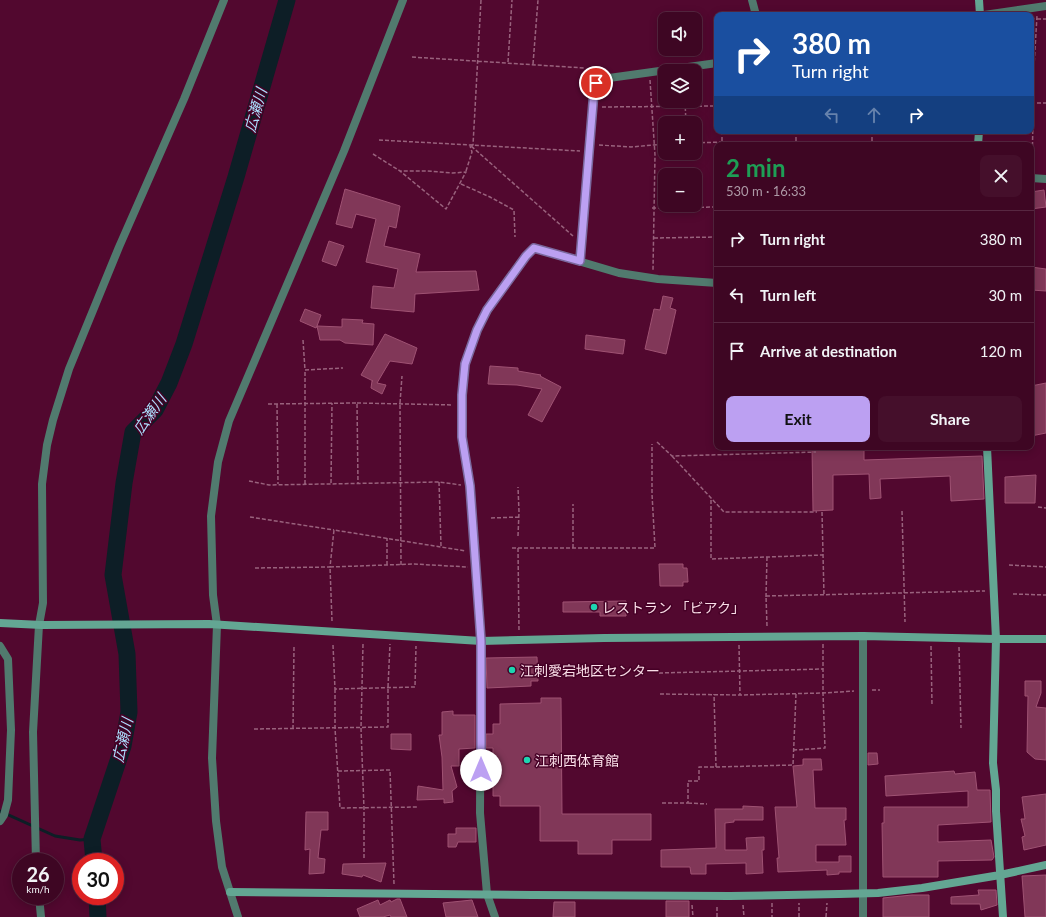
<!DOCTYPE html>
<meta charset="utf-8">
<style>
:root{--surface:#3e0623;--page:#450f2b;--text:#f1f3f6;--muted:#ad99a6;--line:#572741;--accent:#bca0f2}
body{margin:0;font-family:Lato,"Noto Sans JP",sans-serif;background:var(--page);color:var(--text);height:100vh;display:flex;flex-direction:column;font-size:15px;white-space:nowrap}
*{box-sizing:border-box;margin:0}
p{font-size:13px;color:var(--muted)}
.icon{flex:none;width:22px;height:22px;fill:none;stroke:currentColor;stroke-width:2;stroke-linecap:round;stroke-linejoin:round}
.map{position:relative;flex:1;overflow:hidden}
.side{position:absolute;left:714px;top:142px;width:320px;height:308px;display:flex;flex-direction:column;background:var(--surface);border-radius:8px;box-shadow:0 2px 10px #0003,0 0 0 1px var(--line)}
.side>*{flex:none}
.hud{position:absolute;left:714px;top:12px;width:320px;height:122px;border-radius:8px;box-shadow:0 2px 10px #0003,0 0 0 1px var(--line);background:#1a4fa0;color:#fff;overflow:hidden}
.fabs{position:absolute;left:658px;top:12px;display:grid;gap:8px}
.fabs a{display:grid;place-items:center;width:44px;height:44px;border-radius:8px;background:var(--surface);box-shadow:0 2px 10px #0003,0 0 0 1px var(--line);font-size:20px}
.speed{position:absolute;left:12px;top:853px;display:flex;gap:8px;font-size:20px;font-weight:700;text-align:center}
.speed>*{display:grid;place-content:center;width:52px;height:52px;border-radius:50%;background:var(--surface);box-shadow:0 2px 10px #0003,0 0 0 1px var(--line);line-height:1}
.speed small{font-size:10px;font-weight:400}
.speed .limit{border:6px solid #d22;background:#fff;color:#111}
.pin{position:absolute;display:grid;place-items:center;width:34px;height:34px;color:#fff;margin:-17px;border:2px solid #fff;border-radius:50%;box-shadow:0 1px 4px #0007}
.me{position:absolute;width:44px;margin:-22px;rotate:0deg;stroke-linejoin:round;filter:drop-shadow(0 0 3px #0008)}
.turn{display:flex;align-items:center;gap:14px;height:84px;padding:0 12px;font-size:18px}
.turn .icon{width:52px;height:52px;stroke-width:2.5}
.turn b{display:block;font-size:28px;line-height:34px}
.lanes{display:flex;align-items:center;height:38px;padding:0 12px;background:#0003;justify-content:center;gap:20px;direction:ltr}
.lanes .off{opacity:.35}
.round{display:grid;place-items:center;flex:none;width:42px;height:42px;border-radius:8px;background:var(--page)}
.head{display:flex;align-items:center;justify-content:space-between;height:68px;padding:0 12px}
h1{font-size:24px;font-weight:700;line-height:30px;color:#1e9e55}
.action{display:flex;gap:8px;margin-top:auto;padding:8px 12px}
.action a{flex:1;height:46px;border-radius:8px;background:var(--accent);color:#111;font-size:16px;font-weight:700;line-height:46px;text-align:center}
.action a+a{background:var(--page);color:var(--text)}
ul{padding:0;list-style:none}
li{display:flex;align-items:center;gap:12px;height:56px;padding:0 12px;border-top:1px solid var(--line)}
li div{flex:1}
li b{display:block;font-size:15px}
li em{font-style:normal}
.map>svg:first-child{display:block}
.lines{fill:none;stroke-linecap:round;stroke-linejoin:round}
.stream{stroke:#0d1e26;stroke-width:3}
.river{stroke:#0d1e26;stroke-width:17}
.building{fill:#813758;stroke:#9f5273}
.path{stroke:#99627d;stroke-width:1.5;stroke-dasharray:4 2;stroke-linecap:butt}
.street{stroke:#517a6e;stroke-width:8}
.secondary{stroke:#63a693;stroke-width:8}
.route-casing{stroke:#7a689d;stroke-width:10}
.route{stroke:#bca0f2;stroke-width:7}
.poi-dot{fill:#1dd5b1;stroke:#460026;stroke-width:1.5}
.labels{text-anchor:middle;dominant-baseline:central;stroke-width:3;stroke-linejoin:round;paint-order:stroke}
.poi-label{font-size:14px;fill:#fadee8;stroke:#460026;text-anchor:start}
.water-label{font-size:15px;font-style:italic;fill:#abdffd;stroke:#460026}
</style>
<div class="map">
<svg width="1046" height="917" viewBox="0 0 1046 917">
<rect width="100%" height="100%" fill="#52082f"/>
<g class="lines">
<path class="stream" d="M0 811 55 836 80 840 92 839"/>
<path class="river" d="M94 862 92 839 123 746 129 712 127 654 113 575 124 483 133 432 155 410 169 383 184 344 236 177 287 0
M97 896 98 917"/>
</g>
<path class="building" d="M345 189 400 206 396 228 389 226 384 246 420 254 416 272 476 271 479 290 415 294 414 312 371 308 373 286 394 288 398 269 366 262 376 219 356 214 352 228 336 224Z
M1044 190 1046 207 1031 209V192Z
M329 241 344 246 336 266 322 261Z
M1031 267 1046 269V291L1031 290Z
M663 296 673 298 670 308 676 310 666 354 645 349 654 309 660 310Z
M305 309 321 315 317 326 342 327V319L363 320 362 323 374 324 373 345 345 343 340 340H320L317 326 316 328 300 321Z
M385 334 417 348 412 364 390 361 377 383 386 385 382 394 371 388 372 381H373L361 375Z
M586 335 625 340 623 354 585 349Z
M490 366 518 368V371L541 375 540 376 561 387 542 422 528 415 542 389 517 385 488 384Z
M1046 383V433L1031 436V386Z
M812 447H864V460L982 456 984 499 951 501 950 476 880 479 881 498 870 499 869 474 833 475V510L813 511Z
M1036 475 1035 503H1005V477Z
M659 564H683V568H687L688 582H683V586H660Z
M626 601V616H600V612H563V602Z
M537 657 538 681H531V686L487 688 486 658Z
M1025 681H1041V693L1036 707 1046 708V760L1035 759 1027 752 1028 696H1025Z
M541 698H561L562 814H651V840H612V854H578V841H540V806H500V796H493V748H486V734H493V724H500V704L541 703Z
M453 711V715H475V748L459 749V766H451L457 787 452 791 453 802 444 803V799L417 800 418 786 443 790 442 757 439 735H442V712Z
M391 734H411V750L391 749Z
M868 753H877L878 764 868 765Z
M803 759H821L822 770H813L815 808H846V820H844L846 845H816V862H839V856H851V872H839V874L827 875V870L778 872 777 858H779L775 807H797L793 766 803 765Z
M954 771 955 774 975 772 977 790H990L991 822 938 825V842L991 840 994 857 992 860 938 861V877H883L882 823H884V807H968V791L886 796 885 776Z
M1046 794V845L1024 850 1022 837 1025 836 1021 819H1025L1022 797Z
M743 806 763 807V820H734V822L725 823V850H747L746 838 764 837V850H762L763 873 746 874V863L706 864V874H691L690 867H661V850L716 848 715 809H743Z
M306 812H328V830H321L318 858 325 859 324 873 309 874 310 849 305 850Z
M456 828H476V842H458L456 847H448V834H456Z
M386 863 381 882 363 875 362 877 342 874 343 864Z
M1046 875V917H1025L1022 876Z
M978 890H996L997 905 981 910 980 904H951V897L979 895Z
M912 895H929V917H883V898Z
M397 899H400L407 917H391L390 915 383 917H360L357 909 378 900 380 905 390 900 391 902Z
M472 900 478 917H446L443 903Z
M666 901H689V917H666Z
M554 902H575V917H553Z"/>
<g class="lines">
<path class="path" d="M481 0 473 145H470L573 236
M1031 19H1046
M412 57 584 68
M508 62 512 0
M533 64 538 0
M650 80 655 155 653 270
M685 101 686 123
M1031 103H1046
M602 107 717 106
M722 131V145
M796 131V145
M872 131V145
M379 140 580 151
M695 143 721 142
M599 145 631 147 665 144
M373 154 400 171 446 209 466 172 453 173 427 171H400
M1032 170 1034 66 1037 16
M466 171 472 152 470 146
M461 184 490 197 514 210 515 237
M652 208 717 207
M654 238 717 237
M303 340 305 370
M357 403 453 405
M268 404 357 403 358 484
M277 404 278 484
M657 442 672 456 816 452
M672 456 724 512H817
M249 481 269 485 439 482 461 485
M439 482 441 546
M331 483 332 403
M305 484V370L343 368
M711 500V559L823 555
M1038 507 1046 508
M902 511 905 622
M822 512 824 596
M250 517 334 530
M491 518 519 517
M518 536 519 512 518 487
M512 548H655L652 494V444
M518 548 519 632
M573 548V504
M387 565V538
M401 565 400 403 402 376
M1009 565 1046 567
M255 568 330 567 334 530 466 551
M1013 594 1046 595
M766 597 767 557
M332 621 330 567 414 564 468 567
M767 626 766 596 985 591
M363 644 361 728 364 809V860
M823 644V693L854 691
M333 645 335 689 415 687 416 646
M739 645 740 695 823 693 825 748 794 750
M931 646 932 706
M959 647 961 728
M659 673 823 669
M335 689V728L340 808 417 807
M872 690H880
M660 694 740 695
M254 729 388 727V687L390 644
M293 729 294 647
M716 767 793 765 796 694
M338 771 390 770 394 884
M662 803H688V781H699V767H716L714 694
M688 803 707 804
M772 903V917
M692 905 693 917
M743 905 744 917
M717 917V905
M799 917V903
M826 917 827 903"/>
<path class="street" d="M752 0 756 15
M984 15 1046 6
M1031 178 1046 179
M580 261 594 91 596 83 609 78 717 63
M0 646 8 659 11 730 8 800 4 815 0 821
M36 862 33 732 39 625 43 603 42 484 47 445 53 420 69 369 119 247 184 99 224 0
M39 896 41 917
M238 917 222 867 216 821 212 758 217 625 213 595 211 516 218 462 229 421 344 151 403 0
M495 917 487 894 480 813 481 641 470 486 462 437V395L465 364 477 330 491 304 526 256 534 248 619 273 658 279 717 283
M863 917V636"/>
<path class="secondary" d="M979 0 980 15
M978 145 979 131
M987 447 996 639 993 763 996 790V811L1003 917
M0 623 42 625 209 624 481 641 604 638 863 636 996 639H1046
M230 892 533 895 730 896 839 894 878 893 922 888 1000 875 1046 865"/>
</g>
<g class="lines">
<defs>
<path id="route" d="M481 770V641L470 486 462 437V395L465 364 477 330 487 310 526 256 534 248 580 261 594 91 596 83"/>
</defs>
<use href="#route" class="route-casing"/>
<use href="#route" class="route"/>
</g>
<g class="poi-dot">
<circle cx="594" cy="607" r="4"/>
<circle cx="512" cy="670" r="4"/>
<circle cx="527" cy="760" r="4"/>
</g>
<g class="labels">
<g class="poi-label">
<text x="602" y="607">レストラン 「ビアク」</text>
<text x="520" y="670">江刺愛宕地区センター</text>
<text x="535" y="760">江刺西体育館</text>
</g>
<g class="water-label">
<text transform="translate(255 110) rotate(-74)">広瀬川</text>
<text transform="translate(149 414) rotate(-55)">広瀬川</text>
<text transform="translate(122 740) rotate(-77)">広瀬川</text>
</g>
</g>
</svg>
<div class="fabs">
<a><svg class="icon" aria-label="sound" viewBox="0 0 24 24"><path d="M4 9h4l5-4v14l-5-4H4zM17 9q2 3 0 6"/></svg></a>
<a><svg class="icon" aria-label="layers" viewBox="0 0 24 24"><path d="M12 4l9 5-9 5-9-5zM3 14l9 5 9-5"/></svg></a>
<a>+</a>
<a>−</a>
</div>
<div class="speed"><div>26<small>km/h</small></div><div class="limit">30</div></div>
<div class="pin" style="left:596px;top:83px;background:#d93025"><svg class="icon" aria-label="arrive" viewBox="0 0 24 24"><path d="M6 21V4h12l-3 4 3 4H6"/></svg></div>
<svg class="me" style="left:481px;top:770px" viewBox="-20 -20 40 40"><circle r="19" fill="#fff"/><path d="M0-13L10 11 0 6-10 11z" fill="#bca0f2"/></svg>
<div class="hud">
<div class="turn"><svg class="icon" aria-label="right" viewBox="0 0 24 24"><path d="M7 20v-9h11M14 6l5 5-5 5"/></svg><div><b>380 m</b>Turn right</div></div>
<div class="lanes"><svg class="icon off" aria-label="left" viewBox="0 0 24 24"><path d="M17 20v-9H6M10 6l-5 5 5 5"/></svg><svg class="icon off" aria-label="ahead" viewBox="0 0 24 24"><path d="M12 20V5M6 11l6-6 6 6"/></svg><svg class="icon" aria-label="right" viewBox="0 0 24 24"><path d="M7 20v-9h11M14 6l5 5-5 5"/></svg></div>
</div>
<section class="side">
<div class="head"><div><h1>2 min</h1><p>530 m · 16:33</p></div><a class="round"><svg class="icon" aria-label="close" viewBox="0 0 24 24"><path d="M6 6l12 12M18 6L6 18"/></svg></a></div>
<ul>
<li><svg class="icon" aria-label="right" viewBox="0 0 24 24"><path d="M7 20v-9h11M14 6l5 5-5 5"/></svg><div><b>Turn right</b></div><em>380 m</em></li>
<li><svg class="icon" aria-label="left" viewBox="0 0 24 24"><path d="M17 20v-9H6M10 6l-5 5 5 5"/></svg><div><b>Turn left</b></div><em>30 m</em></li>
<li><svg class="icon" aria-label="arrive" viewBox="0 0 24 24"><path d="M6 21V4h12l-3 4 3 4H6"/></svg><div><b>Arrive at destination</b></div><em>120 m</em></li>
</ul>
<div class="action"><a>Exit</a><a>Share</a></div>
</section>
</div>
